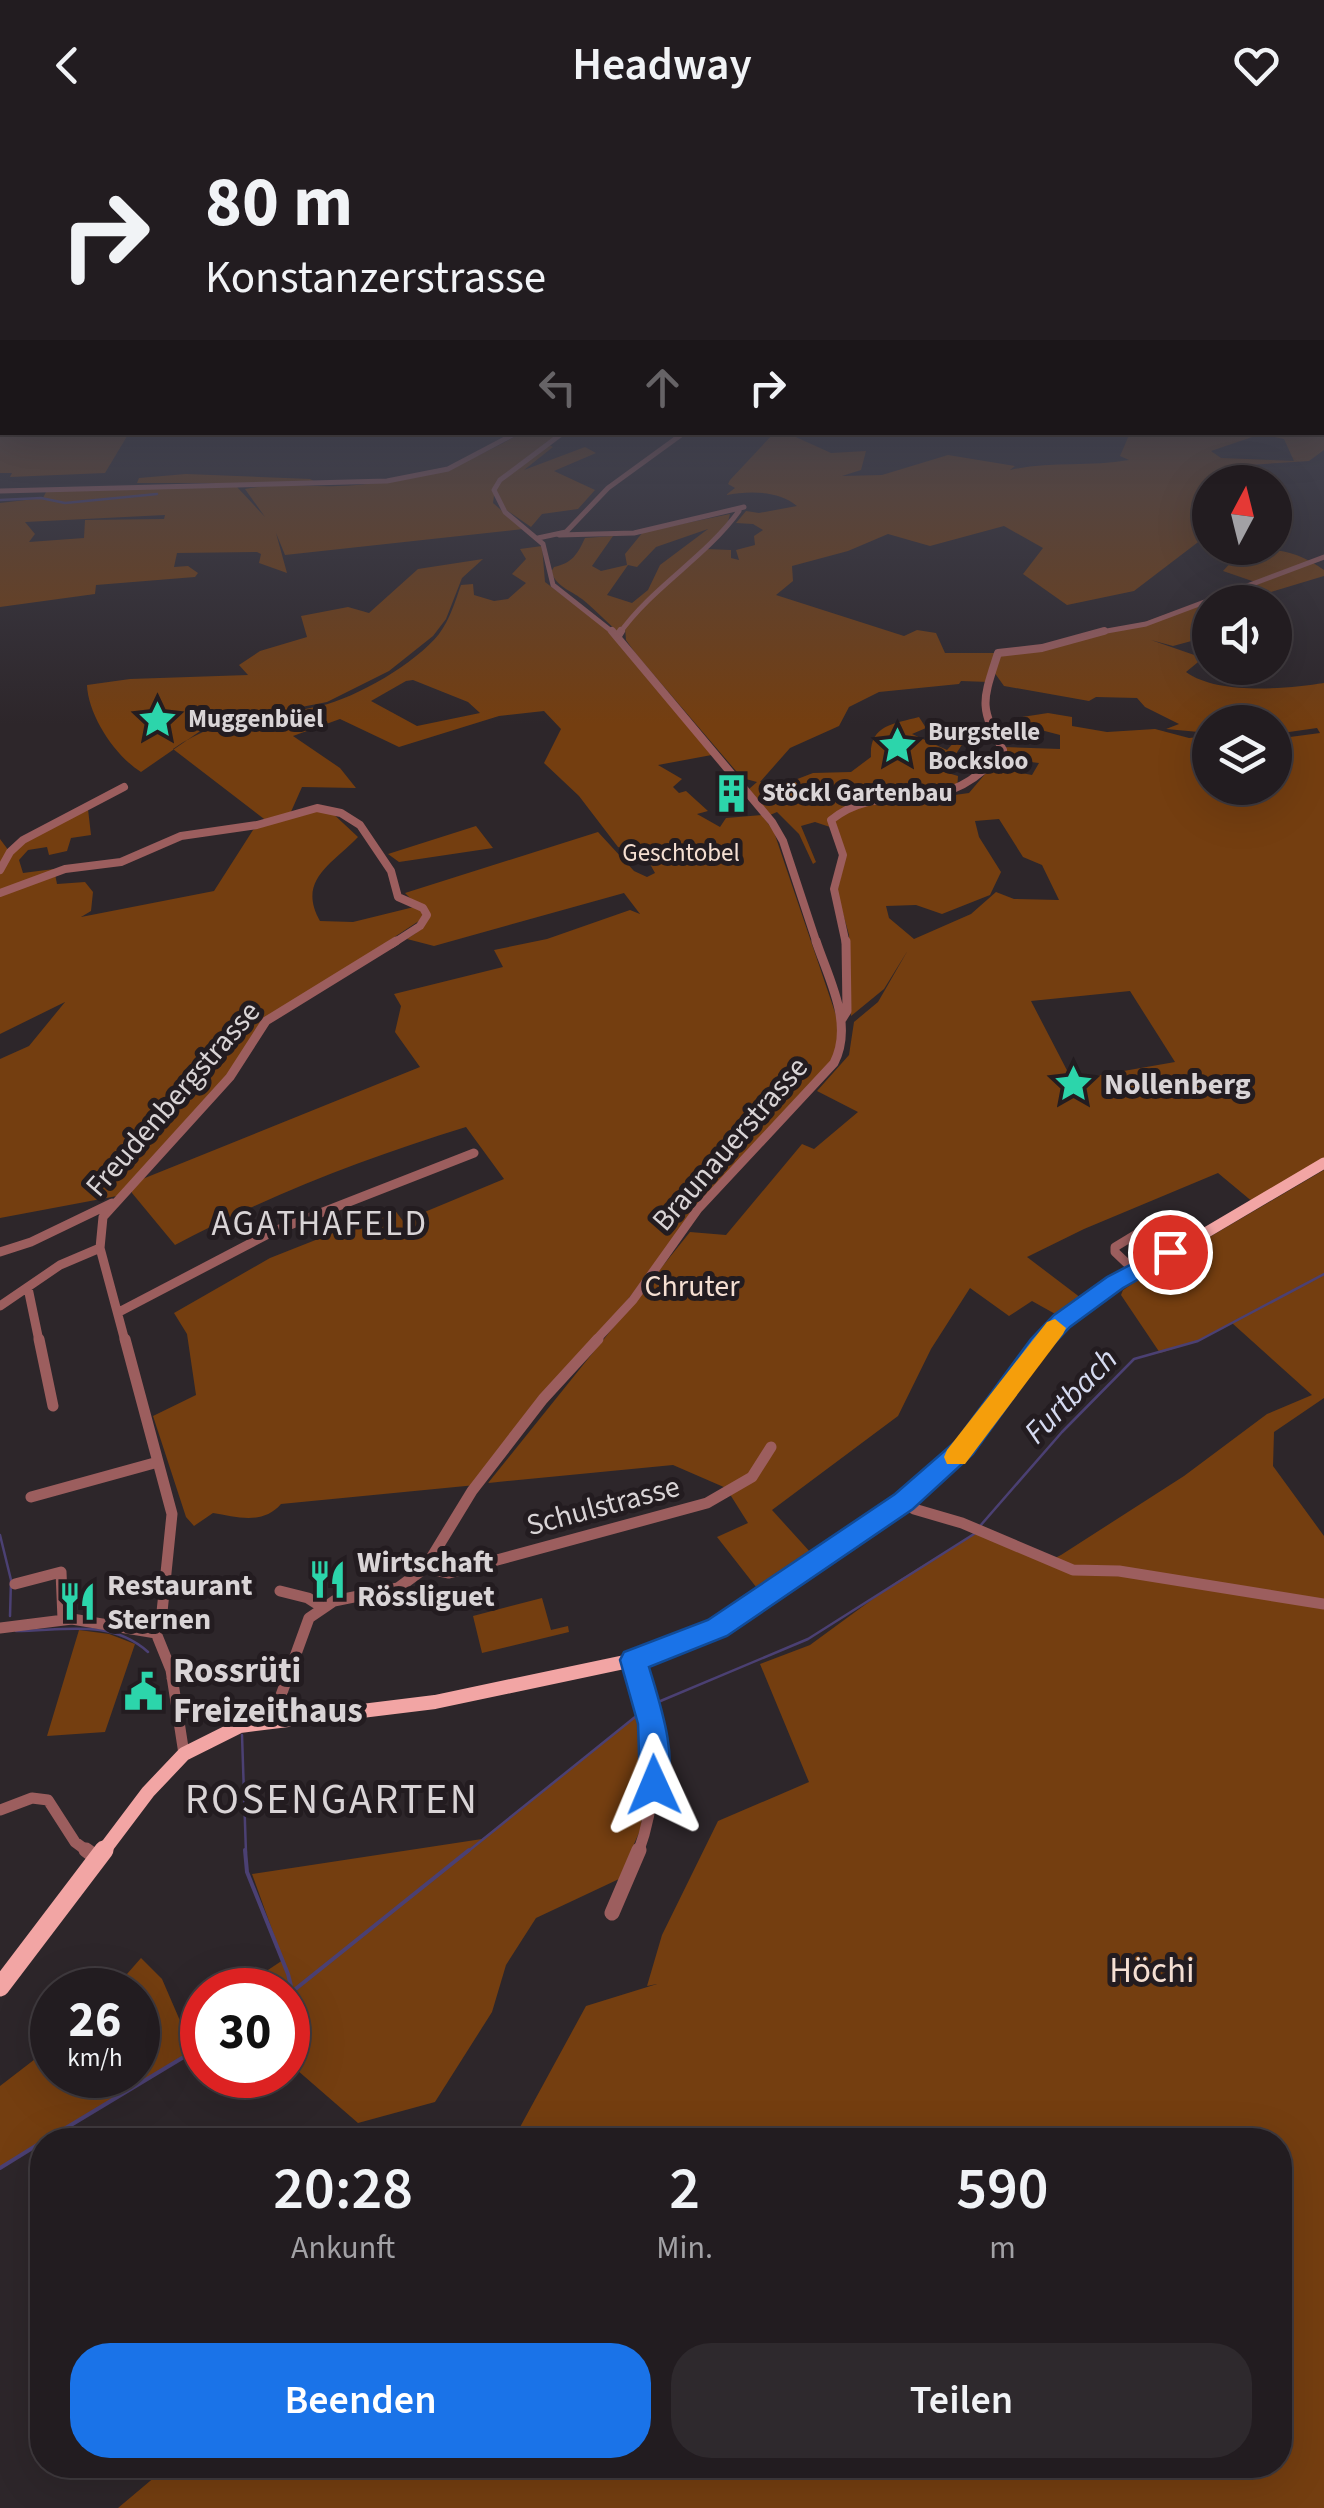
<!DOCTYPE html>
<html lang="de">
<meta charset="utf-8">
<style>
:root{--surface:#221c20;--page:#2e292d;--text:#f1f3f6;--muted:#a2a1a5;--line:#3f3a3e;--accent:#1a73e8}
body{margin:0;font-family:"Source Sans 3",sans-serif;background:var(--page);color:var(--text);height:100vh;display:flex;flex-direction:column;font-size:38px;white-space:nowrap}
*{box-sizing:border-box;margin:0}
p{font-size:32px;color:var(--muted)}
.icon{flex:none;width:55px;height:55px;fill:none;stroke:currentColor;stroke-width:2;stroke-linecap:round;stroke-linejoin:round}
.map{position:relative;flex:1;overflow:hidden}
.drawer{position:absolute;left:30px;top:1998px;width:1262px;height:350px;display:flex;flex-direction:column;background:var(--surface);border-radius:40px;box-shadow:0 10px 40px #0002,0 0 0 2px var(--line)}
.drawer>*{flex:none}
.hud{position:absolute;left:0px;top:0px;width:1325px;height:305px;box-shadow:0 10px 40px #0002,0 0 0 2px var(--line);background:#221c20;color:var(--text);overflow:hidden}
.needle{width:65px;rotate:7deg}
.controls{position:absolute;left:1192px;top:335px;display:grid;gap:20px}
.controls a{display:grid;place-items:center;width:100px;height:100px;border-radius:50%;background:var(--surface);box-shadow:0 10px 40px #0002,0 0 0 2px var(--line);font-size:50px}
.speed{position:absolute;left:30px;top:1838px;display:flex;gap:20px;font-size:50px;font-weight:700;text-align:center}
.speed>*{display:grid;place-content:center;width:130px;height:130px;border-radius:50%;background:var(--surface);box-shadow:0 10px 40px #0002,0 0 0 2px var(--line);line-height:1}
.speed small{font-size:25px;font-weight:400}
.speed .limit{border:15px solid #d22;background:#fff;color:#111}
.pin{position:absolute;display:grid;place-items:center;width:85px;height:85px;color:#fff;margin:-42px;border:5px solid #fff;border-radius:50%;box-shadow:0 2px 10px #0007}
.me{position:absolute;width:110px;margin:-55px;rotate:359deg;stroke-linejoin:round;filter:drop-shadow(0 0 8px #0008)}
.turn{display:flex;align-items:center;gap:35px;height:210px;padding:0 40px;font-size:45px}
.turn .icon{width:130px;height:130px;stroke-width:2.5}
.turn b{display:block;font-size:70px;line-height:85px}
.lanes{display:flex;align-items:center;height:95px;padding:0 40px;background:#0003;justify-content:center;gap:50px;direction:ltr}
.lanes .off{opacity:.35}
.eta{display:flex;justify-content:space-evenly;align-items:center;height:170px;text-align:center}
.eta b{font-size:60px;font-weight:600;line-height:70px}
.primary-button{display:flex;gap:20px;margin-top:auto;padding:20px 40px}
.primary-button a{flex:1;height:115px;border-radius:40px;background:var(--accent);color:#fff;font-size:40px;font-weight:600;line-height:115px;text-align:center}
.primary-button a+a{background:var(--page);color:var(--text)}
header{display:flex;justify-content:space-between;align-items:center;height:130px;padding:0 40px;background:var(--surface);font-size:45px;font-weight:600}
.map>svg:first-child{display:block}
.green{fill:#743e10;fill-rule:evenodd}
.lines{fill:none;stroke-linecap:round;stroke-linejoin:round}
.stream-far1{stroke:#4b4073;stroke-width:2.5}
.stream{stroke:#4b4073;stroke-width:4}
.minor-far4{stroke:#9c5e5e;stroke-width:5}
.minor-far3{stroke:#9c5e5e;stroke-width:8}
.minor-far2{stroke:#9c5e5e;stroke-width:9}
.minor-far1{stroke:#9c5e5e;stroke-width:11}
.minor{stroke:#9c5e5e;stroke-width:15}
.major-far2{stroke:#f2a5a4;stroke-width:11}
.major-far1{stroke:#f2a5a4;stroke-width:14}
.major{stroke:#f2a5a4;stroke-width:19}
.route{fill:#1a73e8;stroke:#114b97;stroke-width:2.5}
.slow{fill:#f59e0b}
.labels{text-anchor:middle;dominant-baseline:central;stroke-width:10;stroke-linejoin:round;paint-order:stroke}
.far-poi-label{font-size:25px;font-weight:bold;fill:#d9d4d6;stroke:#231c20;text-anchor:start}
.far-park-label{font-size:25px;fill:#f5dfd2;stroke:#231c20}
.poi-label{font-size:30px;font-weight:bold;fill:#d9d4d6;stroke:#231c20;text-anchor:start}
.street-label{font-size:30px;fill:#d9d4d6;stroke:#231c20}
.park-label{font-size:30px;fill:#f5dfd2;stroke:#231c20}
.water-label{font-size:32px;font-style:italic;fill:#d5daf0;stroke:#231c20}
.quarter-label{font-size:35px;letter-spacing:2.5px;fill:#d9d4d6;stroke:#231c20}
.near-poi-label{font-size:35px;font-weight:bold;fill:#d9d4d6;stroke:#231c20;text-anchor:start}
.near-park-label{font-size:35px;fill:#f5dfd2;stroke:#231c20}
.near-quarter-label{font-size:42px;letter-spacing:2.5px;fill:#d9d4d6;stroke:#231c20}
</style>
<header><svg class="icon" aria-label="back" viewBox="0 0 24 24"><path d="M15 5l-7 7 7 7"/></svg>Headway<svg class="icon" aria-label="heart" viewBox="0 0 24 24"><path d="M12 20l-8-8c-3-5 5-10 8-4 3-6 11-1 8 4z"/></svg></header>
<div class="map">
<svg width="1324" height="2378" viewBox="0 0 1324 2378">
<rect width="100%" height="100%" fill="#2d262a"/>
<path class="green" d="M1324 262V320L1309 331 1234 336 1264 352H1210V403L1134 461 1067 475 1023 444 1043 418 1004 396 930 416 888 404 848 421 792 436 793 451 776 465 904 506 917 500 936 503 945 523H998L1123 500 1255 452 1223 441C1250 409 1292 417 1324 440V446L1237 472H1210V506L1173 516 1151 510 1203 528 1186 542C1217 565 1287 559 1324 553V1029L1254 1073 1218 1043 1084 1099 1027 1127 1081 1168 1057 1185 1032 1171 1009 1186 970 1158 931 1219 898 1286 772 1380 811 1423 760 1462 717 1407 748 1393 726 1358 673 1335 488 1353 690 1102 726 1105 802 1014 814 1019 858 982 817 961 849 925 854 892 878 872 908 820 884 859 851 886 849 805 837 762 845 730 833 698 815 692 801 696 816 732 813 734 799 704 777 682 770 685 749 659 757 652 742 648 636 524 626 510 625 498 619 503C607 492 593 478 582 469 570 460 557 457 551 442L554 437C572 433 577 425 585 408L613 406 592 436 601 441 627 435 625 424 643 402 730 384 726 399 688 432 705 419 731 420V428L739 430 736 420 755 415 754 406 763 400 753 394 736 393 746 381 759 383 797 376C779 360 748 361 726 365L735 358 728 354 730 350 774 303H787L831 323 866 321 861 340 842 346 882 345 948 325 1015 336 1010 340C1049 331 1089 337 1129 330L1120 326 1130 303 1322 302ZM1261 304 1284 309 1294 331 1221 328 1211 321ZM708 399 660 435 648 460 632 473 607 465 628 435 637 437 656 417ZM994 542 1004 556 1089 571 1096 567 1137 568 1145 577 1179 594 1166 599 1210 603V592H1275V604L1317 598 1320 603 1275 609V658H1210V606L1189 608 1155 599 1107 602 1072 596V587L1048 583 1022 587V595L1060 605V619L1003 617 1006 629 1039 633 1032 645 991 637 969 663 875 676 957 659 958 646 938 640 933 630H952L965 610 958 608 947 620 912 604 926 598 919 587C893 594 869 595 871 627L851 642 813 643 774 658 760 652 790 618 839 596 849 577 879 562 959 554 961 551 989 552ZM999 689 1023 727 1042 735 1059 770 1014 769 996 762 971 784 914 809 889 788 886 776 916 775 942 784 990 765 1001 742 979 707 975 691ZM1130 861 1175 932 1072 950 1031 871Z
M0 272 2 302 129 303 105 343 10 347 12 343H0Z
M521 303H562L545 313 553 317 524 340 585 317 596 323 554 341 595 360 578 379 542 384 531 397 505 379 495 358 493 373 523 399 285 425 276 403 287 443 259 433 261 424 257 422 177 423 174 437 188 436 198 443 195 447 96 455 95 464 0 477V373L43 368 47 360 237 357 265 387 245 359C275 353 308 357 338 356 410 353 459 339 521 303ZM165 385 164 389 85 390 84 408 29 412 35 404 25 392Z
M186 344 310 349 318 353H137L139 348Z
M542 416 545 452 611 502 717 624 658 635 682 649 673 657 679 663 686 661 708 681 697 684 720 697 726 688 762 685 774 702 841 900 832 930 697 1076 633 1163 476 1355 281 1374C263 1395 237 1387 213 1383L194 1396 186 1387 153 1286 196 1265 187 1204 174 1183 270 1128 394 1079 403 1091 504 1049 466 997C365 1028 269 1065 175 1115L132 1063V1054L117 1066 0 1088V929L29 916 65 872 0 904V709L9 721 88 679 91 705 71 708 67 721 49 725 47 717 28 720 19 730 23 743 54 739 57 754 85 752 93 762 91 781 81 787 214 761 253 700 268 692 173 619C219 586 267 588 320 576 356 568 416 533 439 504 450 489 455 472 461 455L473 454 474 465 494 471 508 469 526 453 512 444 526 429 520 419ZM413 550 468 572 480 583 417 596 371 571 406 551ZM544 581 561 599 544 633 579 666 618 717 645 725 655 743 647 747 634 741 598 702 405 763 418 776 353 792 320 791C297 750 331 735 358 707L328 679 290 684 302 657 356 658 340 638 293 606 340 589 399 617 499 586ZM624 763 640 784 630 780 547 809 494 820 503 837 394 864 401 876 395 902 420 937 135 1052 241 934 271 888 425 787 416 803 407 809 434 816Z
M483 429 462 448 446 489 433 506 389 541 327 572 209 595 141 642C115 626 88 585 87 555L130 549 248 545 239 535 260 521 307 507 301 486 348 477 369 483 418 439Z
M476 696 493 718 399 732 388 724Z
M1324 1040V1268L1274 1302 1273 1336 1324 1406V2378H118L169 2335H1280V2010H513L586 1876 657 1854 647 1856 662 1805 718 1691 809 1652 760 1534 810 1515 896 1452 975 1403 1049 1431 1061 1425 1184 1346 1267 1284 1312 1265 1232 1193 1198 1211 1160 1223 1121 1165 1123 1160 1150 1142Z
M542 1468 551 1500 568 1496 569 1502 482 1523 473 1486Z
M79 1500 109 1504 135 1514 105 1602 47 1606Z
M642 1582 648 1616 641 1698 619 1749 536 1788 506 1835 492 1882 435 1972 358 1993 297 1940 302 1893 288 1868V1860H238L283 1830 252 1744 482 1709Z
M141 1828 162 1849 181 1893 202 1881V1916L0 2037V1956L52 1916V1945H138V1860H113Z"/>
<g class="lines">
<path class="stream-far1" d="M0 304 12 302
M0 370 41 368 65 373 157 364
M980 1396 1062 1302 1134 1229 1198 1211 1324 1144
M0 1405 11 1450 10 1486
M16 1501C63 1501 110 1488 148 1522
M188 1536 212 1537
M232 1570 238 1586
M651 1575 808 1509 974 1404
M242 1605 246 1723
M466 1723 640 1583"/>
<path class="stream" d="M245 1720 247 1742 288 1844 291 1856 288 1863
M288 1865 469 1720
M46 2010 202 1916
M0 2038 42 2012"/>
<path class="minor-far4" d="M564 302 500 350 494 360 505 382 543 414 553 455 615 504
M0 361 387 351 448 339 518 302
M559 405 634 403 744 377
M538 408 566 402 608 358 685 302
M619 504C652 457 705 428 739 381
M1090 504 1146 494 1324 427"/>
<path class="minor-far3" d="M612 501 772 692 783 711 817 814
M618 506 621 501
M0 740 10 722 23 710 124 657
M0 763 65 739 121 732 181 706 257 695 317 678 341 683 360 695 391 741 398 767 423 778 427 785 420 796 392 814
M846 814 834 759 843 725 831 690C887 645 939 698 1003 620 978 576 983 570 998 523L1042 518 1104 501"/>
<path class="minor-far2" d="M842 889 847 881 846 811
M0 1122 31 1112 112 1073
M1135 1141 1115 1122V1117L1148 1097
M28 1158 39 1211
M0 1176 60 1135 100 1118
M119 1182 272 1102 474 1023
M125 1211 100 1118 103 1087 230 947 266 891 396 811
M595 1211 633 1170 698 1079 834 933C854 894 829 850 816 811"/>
<path class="minor-far1" d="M39 1209 53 1276
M125 1209 172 1384 162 1482 156 1503 171 1540 184 1624
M31 1367 158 1332
M904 1371 914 1379 962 1393 1073 1440 1119 1441 1324 1474
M425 1438 449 1443 707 1373 752 1347 771 1317
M15 1454 61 1442 63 1489
M280 1461 308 1468 322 1477
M0 1498 72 1489 156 1503
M634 1530C654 1596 663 1656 638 1723
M172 1548 292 1531
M272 1590 309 1488 334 1471 398 1458 425 1438 472 1361 543 1269 598 1209
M0 1680 32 1668 48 1670 75 1712 90 1723"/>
<path class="minor" d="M86 1720 97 1728
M612 1783 639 1720"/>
<path class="major-far2" d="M1043 1211 1075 1180 1324 1033"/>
<path class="major-far1" d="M102 1723 148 1662 184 1624 240 1596 435 1572 634 1530 705 1505 766 1467 937 1345 980 1299 1045 1209"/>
<path class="major" d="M0 1857 104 1720"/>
</g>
<linearGradient id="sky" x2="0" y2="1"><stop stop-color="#191517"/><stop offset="0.44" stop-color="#464755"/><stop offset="1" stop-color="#464755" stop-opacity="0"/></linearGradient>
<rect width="1324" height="594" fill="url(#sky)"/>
<path class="route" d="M1170 1114 1178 1116 1181 1122 1178 1127 1123 1158 1070 1197 1047 1221 973 1324 913 1379 727 1506 649 1537C659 1571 680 1630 664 1665L654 1668 644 1665 640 1655 638 1594 620 1530 624 1522 708 1490 895 1364 956 1311 1031 1209 1054 1185 1107 1147Z"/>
<path class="slow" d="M1055 1189 1066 1198 1063 1204 965 1334H947L944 1327 947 1320 1047 1192Z"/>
<defs>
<symbol id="sight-bare" viewBox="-9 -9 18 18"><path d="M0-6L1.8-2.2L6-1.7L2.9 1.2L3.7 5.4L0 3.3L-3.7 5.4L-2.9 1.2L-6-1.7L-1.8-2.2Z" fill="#2cd5ab" stroke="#231c20" stroke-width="2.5" paint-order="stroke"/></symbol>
<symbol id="building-bare" viewBox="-9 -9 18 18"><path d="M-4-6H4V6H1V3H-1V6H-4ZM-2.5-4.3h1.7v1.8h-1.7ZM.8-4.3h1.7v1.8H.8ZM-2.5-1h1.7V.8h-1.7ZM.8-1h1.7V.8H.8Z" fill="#2cd5ab" stroke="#231c20" stroke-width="2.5" paint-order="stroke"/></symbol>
<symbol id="restaurant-bare" viewBox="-9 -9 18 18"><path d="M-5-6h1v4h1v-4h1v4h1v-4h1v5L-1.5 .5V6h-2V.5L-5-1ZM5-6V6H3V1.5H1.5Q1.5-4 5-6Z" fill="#2cd5ab" stroke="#231c20" stroke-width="2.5" paint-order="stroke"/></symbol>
<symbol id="civic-bare" viewBox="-9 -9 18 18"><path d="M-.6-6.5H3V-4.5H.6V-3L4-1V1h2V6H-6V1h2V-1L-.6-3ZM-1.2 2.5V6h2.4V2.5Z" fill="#2cd5ab" stroke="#231c20" stroke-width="2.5" paint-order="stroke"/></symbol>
</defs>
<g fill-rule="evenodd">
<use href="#sight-bare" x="130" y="562" width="55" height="55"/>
<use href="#sight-bare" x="870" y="588" width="55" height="55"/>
<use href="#building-bare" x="704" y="636" width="55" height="55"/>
<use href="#sight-bare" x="1046" y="926" width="55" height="55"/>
<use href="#restaurant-bare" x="300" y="1422" width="55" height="55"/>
<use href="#restaurant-bare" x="50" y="1444" width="55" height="55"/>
<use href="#civic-bare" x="116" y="1534" width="55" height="55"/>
</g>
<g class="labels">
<g class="far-poi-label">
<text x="188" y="589">Muggenbüel</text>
<text x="928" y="602">Burgstelle<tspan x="928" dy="29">Bocksloo</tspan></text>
<text x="762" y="663">Stöckl Gartenbau</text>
</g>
<g class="far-park-label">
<text x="681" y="723">Geschtobel</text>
</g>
<g class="poi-label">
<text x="1104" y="954">Nollenberg</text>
<text x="357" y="1432">Wirtschaft<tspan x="357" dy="34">Rössliguet</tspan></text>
<text x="107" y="1455">Restaurant<tspan x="107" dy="34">Sternen</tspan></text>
</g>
<g class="street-label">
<text transform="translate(173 969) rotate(-49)">Freudenbergstrasse</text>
<text transform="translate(730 1014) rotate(-49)">Braunauerstrasse</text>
<text transform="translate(603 1376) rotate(-15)">Schulstrasse</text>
</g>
<g class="park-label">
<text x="692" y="1156">Chruter</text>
</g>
<g class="water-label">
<text transform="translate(1071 1266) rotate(-46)">Furtbach</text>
</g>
<g class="quarter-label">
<text x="320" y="1094">AGATHAFELD</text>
</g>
<g class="near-poi-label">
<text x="173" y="1541">Rossrüti<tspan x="173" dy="40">Freizeithaus</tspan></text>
</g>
<g class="near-park-label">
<text x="1152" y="1841">Höchi</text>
</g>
<g class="near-quarter-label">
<text x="332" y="1670">ROSENGARTEN</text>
</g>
</g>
</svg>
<div class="controls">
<a><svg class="needle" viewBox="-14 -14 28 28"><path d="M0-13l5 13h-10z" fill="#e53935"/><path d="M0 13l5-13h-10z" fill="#a2a1a5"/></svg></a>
<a><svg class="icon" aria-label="sound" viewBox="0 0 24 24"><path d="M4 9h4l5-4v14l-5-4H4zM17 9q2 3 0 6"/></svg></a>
<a><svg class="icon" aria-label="layers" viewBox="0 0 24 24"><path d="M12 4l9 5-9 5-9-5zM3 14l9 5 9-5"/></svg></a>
</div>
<div class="speed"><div>26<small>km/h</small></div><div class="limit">30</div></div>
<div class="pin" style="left:1170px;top:1122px;background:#d93025"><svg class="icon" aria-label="arrive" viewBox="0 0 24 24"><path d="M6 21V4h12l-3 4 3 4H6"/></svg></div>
<svg class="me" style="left:654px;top:1655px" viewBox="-20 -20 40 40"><path d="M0-17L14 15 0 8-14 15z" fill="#1a73e8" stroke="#fff" stroke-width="4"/></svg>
<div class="hud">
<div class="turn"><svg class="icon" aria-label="right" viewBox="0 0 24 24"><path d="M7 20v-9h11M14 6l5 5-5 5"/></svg><div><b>80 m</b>Konstanzerstrasse</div></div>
<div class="lanes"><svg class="icon off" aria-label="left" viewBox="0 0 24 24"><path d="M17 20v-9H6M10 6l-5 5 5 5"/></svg><svg class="icon off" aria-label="ahead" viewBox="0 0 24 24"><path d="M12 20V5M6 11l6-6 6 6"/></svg><svg class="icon" aria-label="right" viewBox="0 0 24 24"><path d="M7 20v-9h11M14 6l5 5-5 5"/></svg></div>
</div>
<section class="drawer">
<div class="eta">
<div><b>20:28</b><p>Ankunft</p></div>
<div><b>2</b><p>Min.</p></div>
<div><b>590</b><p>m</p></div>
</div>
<div class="primary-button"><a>Beenden</a><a>Teilen</a></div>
</section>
</div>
